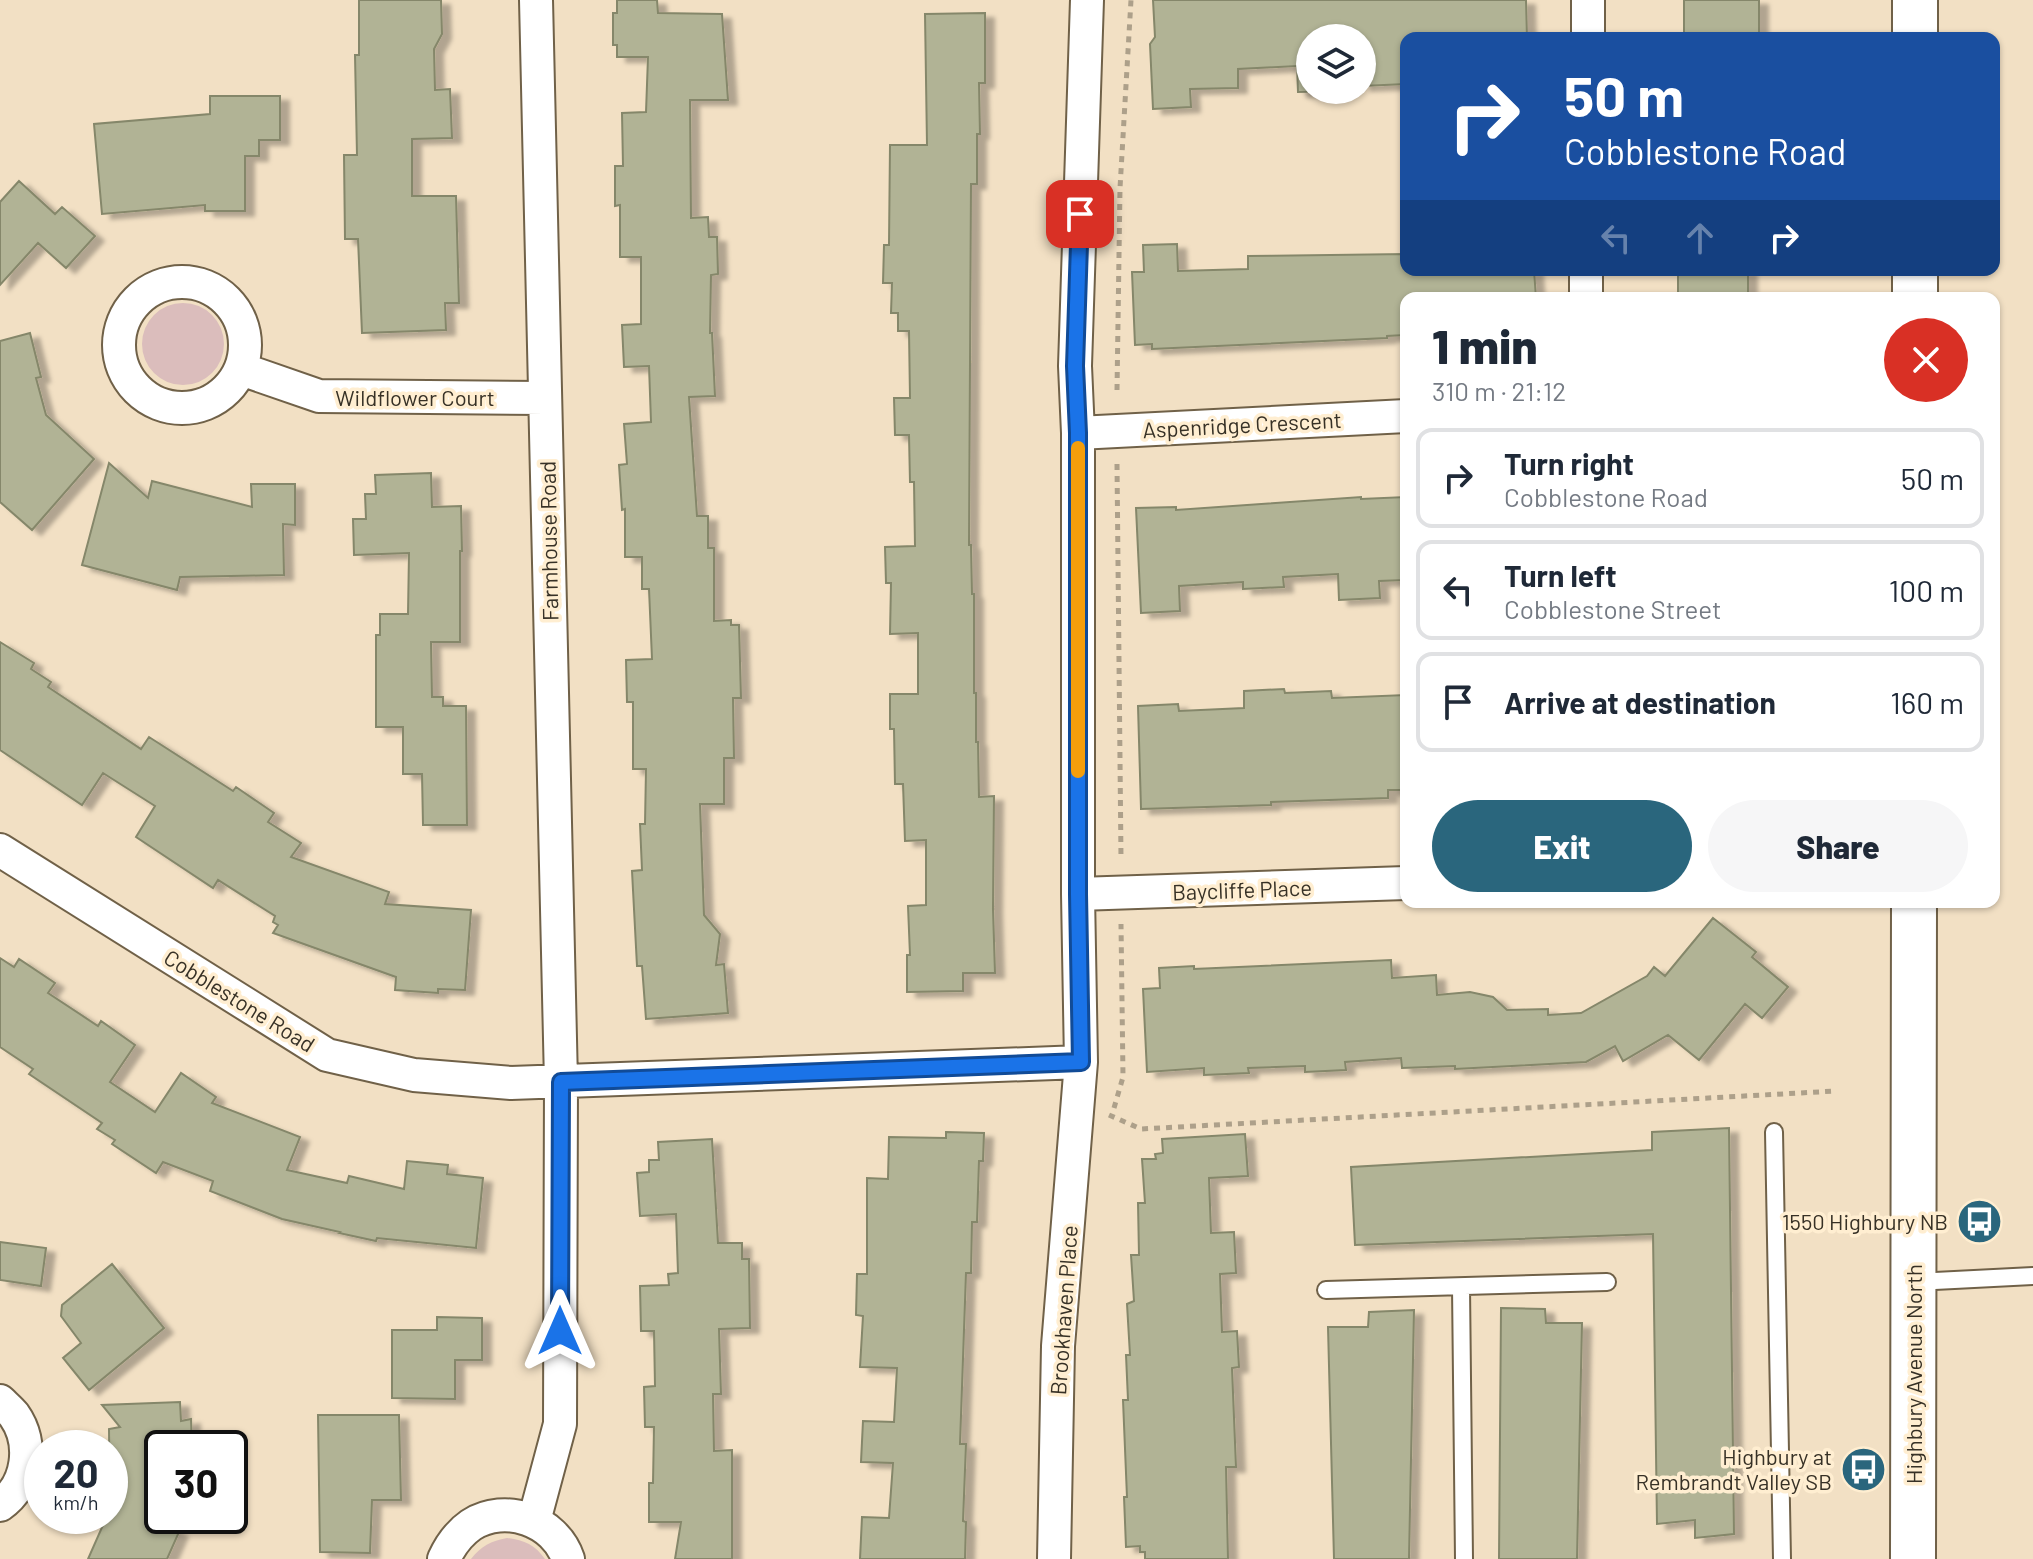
<!DOCTYPE html>
<meta charset="utf-8">
<style>
:root{--surface:#fff;--page:#f6f6f7;--text:#1f2937;--muted:#747a83;--line:#e0e1e3;--accent:#2a667d}
body{margin:0;font-family:Barlow,sans-serif;background:var(--page);color:var(--text);height:100vh;display:flex;flex-direction:column;font-size:30px;white-space:nowrap}
*{box-sizing:border-box;margin:0}
p{font-size:26px;color:var(--muted)}
.icon{flex:none;width:44px;height:44px;fill:none;stroke:currentColor;stroke-width:2;stroke-linecap:round;stroke-linejoin:round}
.map{position:relative;flex:1;overflow:hidden}
.sheet{position:absolute;left:1400px;top:292px;width:600px;height:616px;display:flex;flex-direction:column;background:var(--surface);border-radius:16px;box-shadow:0 2px 6px #0004}
.sheet>*{flex:none}
.guide{position:absolute;left:1400px;top:32px;width:600px;height:244px;border-radius:16px;box-shadow:0 2px 6px #0004;background:#1a4fa0;color:#fff;overflow:hidden}
.buttons{position:absolute;left:1296px;top:24px;display:grid;gap:16px}
.buttons a{display:grid;place-items:center;width:80px;height:80px;border-radius:50%;background:var(--surface);box-shadow:0 2px 6px #0004;font-size:40px}
.speed{position:absolute;left:24px;top:1430px;display:flex;gap:16px;font-size:40px;font-weight:700;text-align:center}
.speed>*{display:grid;place-content:center;width:104px;height:104px;border-radius:50%;background:var(--surface);box-shadow:0 2px 6px #0004;line-height:1}
.speed small{font-size:20px;font-weight:400}
.speed .limit{border:4px solid #111;border-radius:12px;background:#fff;color:#111}
.pin{position:absolute;display:grid;place-items:center;width:68px;height:68px;color:#fff;margin:-34px;border-radius:16px;box-shadow:0 4px 12px #0006}
.me{position:absolute;width:88px;margin:-44px;rotate:0deg;stroke-linejoin:round;filter:drop-shadow(0 0 6px #0008)}
.turn{display:flex;align-items:center;gap:28px;height:168px;padding:0 32px;font-size:36px}
.turn .icon{width:104px;height:104px;stroke-width:2.5}
.turn b{display:block;font-size:56px;line-height:68px}
.lanes{display:flex;align-items:center;height:76px;padding:0 32px;background:#0003;justify-content:center;gap:40px;direction:ltr}
.lanes .off{opacity:.35}
.round{display:grid;place-items:center;flex:none;width:84px;height:84px;border-radius:42px;background:var(--page)}
.summary{display:flex;align-items:center;justify-content:space-between;height:136px;padding:0 32px}
h1{font-size:48px;font-weight:800;line-height:60px}
.cta{display:flex;gap:16px;margin-top:auto;padding:16px 32px}
.cta a{flex:1;height:92px;border-radius:48px;background:var(--accent);color:#fff;font-size:32px;font-weight:800;line-height:92px;text-align:center}
.cta a+a{background:var(--page);color:var(--text)}
ul{padding:0;list-style:none}
li{display:flex;align-items:center;gap:24px;height:100px;margin:0 16px 12px;padding:0 16px;border:4px solid var(--line);border-radius:16px}
li div{flex:1}
li b{display:block;font-size:30px}
li em{font-style:normal}
.map>svg:first-child{display:block}
.green{fill:#dbbdbc}
.building{fill:#b1b395;stroke:#85876a;stroke-width:2;filter:url(#shadow)}
.lines{fill:none;stroke-linecap:round;stroke-linejoin:round}
.service-casing{stroke:#706148;stroke-width:20}
.minor-casing{stroke:#706148;stroke-width:36}
.secondary-casing{stroke:#706148;stroke-width:48}
.path{stroke:#ada08a;stroke-width:5;stroke-dasharray:6 6;stroke-linecap:butt}
.service{stroke:#fff;stroke-width:16}
.minor{stroke:#fff;stroke-width:32}
.secondary{stroke:#fff;stroke-width:44}
.route-casing{stroke:#114b97;stroke-width:20}
.route{stroke:#1a73e8;stroke-width:14}
.slow{stroke:#f59e0b;stroke-width:14}
.labels{text-anchor:middle;dominant-baseline:central;stroke-width:7;stroke-linejoin:round;paint-order:stroke}
.street-label{font-size:22px;fill:#373126;stroke:#ffeed1}
.poi-label{font-size:22px;fill:#373126;stroke:#ffeed1;text-anchor:end}
</style>
<div class="map">
<svg width="2033" height="1559" viewBox="0 0 2033 1559">
<defs>
<filter id="shadow"><feDropShadow dx="9" dy="5" stdDeviation="2" flood-color="#0004"/></filter>
</defs>
<rect width="100%" height="100%" fill="#f2e0c4"/>
<path class="green" d="M142 344a41 41 0 1 1 82 0a41 41 0 1 1-82 0Z
M507 1538C524 1540 535 1545 545 1559H471C481 1546 491 1541 507 1538Z"/>
<path class="building" d="M359 0H441L442 34 434 49 435 90 450 89 452 138 412 139V196H456L459 303H445L446 330 362 333 358 239H345L344 155H357L355 55H359Z
M617 0H657L658 13 722 14 728 100H690L691 218 708 217 709 237H717L718 274 711 275 710 333H712L715 396 689 397 697 516H708V548H714V621L731 620V625H739L741 698H733L734 758H724V804H700L704 915 720 934 716 965 724 964 728 1013 646 1019 642 966H637L632 871 642 870 640 824H645L646 769H633V702H627L626 660 652 659 649 589H642V557H625V509L622 510 619 465 627 464 624 424 651 422 649 366 624 367 622 325 641 324V257H620V205L615 206V166H623L622 113 646 112 648 57H617V45H613V13H617Z
M1153 0H1526L1527 38H1406V84L1362 86V38H1310V90L1339 91 1298 92 1297 66 1238 69V88L1190 89 1191 107 1153 109 1150 44 1155 37Z
M1684 0H1759V38H1684Z
M985 13V83H979L980 134H977V184H971L969 545H971L972 594H974V693H976V742H978L979 797 994 796 993 909 995 973H963V991L907 992V955H910L908 906 926 905V840L905 841 903 784H895L894 729H890V694H918V633L890 634 891 583H886L885 547 915 546 914 482H910L909 435H895L894 398H910L909 331H898V313H891L892 283H883L884 245H889L890 145H927L925 14Z
M210 96H280V140H259V156H245V211H205V205L102 214 94 124 210 114Z
M19 181 55 214 62 207 95 236 66 268 38 243 0 285V202Z
M1177 244 1178 271 1248 269V256L1406 254V270H1534L1536 298H1406V335L1387 336V338L1152 349V344L1135 345 1132 272H1144L1143 245Z
M1678 270H1748V298H1678Z
M30 333 41 377 36 378 46 415 94 459 32 530 0 502V341Z
M109 463 148 498 152 481 252 507 251 484H295V525L283 524 284 575 180 577 177 590 82 565Z
M431 473 432 507 461 506 462 551H460V642H431L432 697H443V706H466L467 825H423L422 774H403V727H376V635H380V614H408L409 553 354 555 353 519H366L365 494H376L375 475Z
M1361 497V499L1406 497V580L1379 581 1380 598 1339 600 1338 574 1283 577 1284 587 1243 589V582L1179 586 1180 611 1141 613 1136 508 1176 507V510Z
M0 642 34 663 31 669 51 682 48 687 141 749 149 737 233 791 236 787 274 813 268 822 301 843 291 857 389 892 385 904 471 910 465 990 438 989V993L395 990 396 977 273 933 278 925 273 922 275 916 218 880 213 888 136 837 155 806 103 773 82 805 0 750Z
M1284 689 1285 693 1331 691 1332 698 1406 695V790H1388V798L1271 802V805L1141 809 1138 706 1178 704 1179 711 1244 708V691Z
M1713 918 1756 952 1752 957 1788 987 1762 1018 1745 1004 1699 1060 1668 1035 1623 1061 1615 1046 1586 1062 1455 1069V1066L1402 1068 1401 1058 1345 1062 1346 1070 1305 1072V1066L1248 1068 1249 1073 1204 1075V1068L1147 1072 1143 989 1160 988 1159 968 1194 966V969L1391 960 1392 978 1436 975 1437 995 1470 992 1493 997 1507 1010 1548 1009V1015L1581 1013 1647 976 1654 967 1665 976Z
M0 958 14 967 19 959 55 983 48 993 98 1026 101 1021 135 1045 110 1082 155 1112 181 1073 216 1097 212 1103 300 1137 287 1170 347 1183 349 1176 404 1189 407 1161 448 1165 447 1174 483 1178 476 1248 377 1238 376 1241 339 1233 340 1232 282 1219 210 1191 213 1181 163 1162 156 1173 112 1144 115 1140 97 1129 102 1123 29 1074 33 1069 0 1047Z
M1729 1128 1734 1534 1695 1538V1520L1657 1524 1653 1234 1355 1245 1351 1167 1652 1150V1132Z
M946 1132 984 1133 983 1161H979L977 1222H972L971 1273H966L960 1444H966L963 1521 966 1522 965 1559H860L862 1517 889 1518 893 1463 861 1462 863 1421 894 1422 897 1368 860 1367 863 1316 856 1315 857 1274H867V1178L888 1179 889 1137 946 1138Z
M1245 1134 1248 1176 1209 1178 1211 1233 1234 1232 1236 1273 1220 1274 1222 1332 1237 1331 1239 1367 1232 1368 1236 1467H1226L1228 1559H1145V1552H1140V1546L1126 1547 1124 1497H1127L1123 1400H1128L1126 1355H1130L1127 1304 1134 1301 1131 1255H1139L1138 1203H1145L1142 1159H1156L1155 1154 1163 1153 1162 1139Z
M712 1139 718 1243H742V1259H749L750 1328 719 1329 721 1394H713L714 1451 732 1450V1559H675L681 1522H649V1483H653L654 1427H645L644 1387 655 1386 654 1331H641L640 1286 669 1285 668 1274 678 1273 676 1214 640 1216 637 1173 649 1172V1160H659L658 1142Z
M0 1242 46 1248 41 1286 0 1280Z
M112 1264 164 1328 89 1390 63 1358 81 1343 61 1316 62 1305Z
M1501 1308 1545 1309 1546 1323H1582L1577 1559H1499Z
M1414 1310 1409 1559H1334L1328 1327H1368L1369 1312Z
M437 1317 482 1318V1360H455V1399L392 1398V1330H437Z
M180 1402 181 1421 191 1419 192 1448H162V1478L157 1472V1522L179 1532 167 1559H88L107 1516H110L109 1429 120 1427 102 1405Z
M318 1415H399L401 1500H372L370 1553 320 1552Z"/>
<g class="lines">
<defs>
<path id="service" d="M1774 1132 1782 1559
M1915 1282 2033 1276
M1461 1287 1464 1559
M1326 1290 1607 1282"/>
<path id="minor" d="M1588 38V0
M119 345a63 63 0 1 1 126 0a63 63 0 1 1-126 0Z
M1586 298V270
M241 369 319 396 545 398
M1078 433 1406 416
M0 850 327 1055 414 1075 511 1083 1081 1062
M1078 894 1406 883
M0 1401C5 1406 10 1410 14 1415 34 1443 29 1485 0 1505
M534 1521 560 1424 561 1082 536 0
M444 1559C450 1546 458 1534 471 1525 505 1503 555 1520 568 1559
M1054 1559 1058 1346 1081 1062 1078 894V433L1075 366 1087 0"/>
<path id="secondary" d="M1915 38V0
M1915 298V270
M1913 1559 1914 902"/>
</defs>
<use href="#service" class="service-casing"/>
<use href="#minor" class="minor-casing"/>
<use href="#secondary" class="secondary-casing"/>
<path class="path" d="M1117 390 1120 188 1131 0
M1117 464 1121 858
M1114 1108 1123 1077 1121 924
M1109 1115 1141 1129 1836 1091"/>
<use href="#service" class="service"/>
<use href="#minor" class="minor"/>
<use href="#secondary" class="secondary"/>
</g>
<g class="lines">
<defs>
<path id="route" d="M560 1331 561 1082 1081 1062 1078 894V433L1075 366 1080 214"/>
</defs>
<use href="#route" class="route-casing"/>
<use href="#route" class="route"/>
<path class="slow" d="M1078 771V448"/>
</g>
<defs>
<symbol id="bus-disc" viewBox="-11 -11 22 22"><circle r="9.5" fill="#2a667d" stroke="#ffeed1"/><path d="M-5-6H5V4H4V6H2V4H-2V6H-4V4H-5ZM-3.5-4V0h7V-4ZM-3.5 1.2v1.5H-2V1.2ZM2 1.2v1.5H3.5V1.2Z" fill="#fff"/></symbol>
</defs>
<g fill-rule="evenodd">
<use href="#bus-disc" x="1954" y="1196" width="51" height="51"/>
<use href="#bus-disc" x="1838" y="1444" width="51" height="51"/>
</g>
<g class="labels">
<g class="street-label">
<text x="415" y="397">Wildflower Court</text>
<text transform="translate(1242 424) rotate(-3)">Aspenridge Crescent</text>
<text transform="translate(548 541) rotate(-91)">Farmhouse Road</text>
<text transform="translate(1242 889) rotate(-2)">Baycliffe Place</text>
<text transform="translate(240 1000) rotate(32)">Cobblestone Road</text>
<text transform="translate(1063 1310) rotate(-86)">Brookhaven Place</text>
<text transform="translate(1913 1374) rotate(-90)">Highbury Avenue North</text>
</g>
<g class="poi-label">
<text x="1948" y="1221">1550 Highbury NB</text>
<text x="1832" y="1456">Highbury at<tspan x="1832" dy="25">Rembrandt Valley SB</tspan></text>
</g>
</g>
</svg>
<div class="buttons">
<a><svg class="icon" aria-label="layers" viewBox="0 0 24 24"><path d="M12 4l9 5-9 5-9-5zM3 14l9 5 9-5"/></svg></a>
</div>
<div class="speed"><div>20<small>km/h</small></div><div class="limit">30</div></div>
<div class="pin" style="left:1080px;top:214px;background:#d93025"><svg class="icon" aria-label="arrive" viewBox="0 0 24 24"><path d="M6 21V4h12l-3 4 3 4H6"/></svg></div>
<svg class="me" style="left:560px;top:1331px" viewBox="-20 -20 40 40"><path d="M0-17L14 15 0 8-14 15z" fill="#1a73e8" stroke="#fff" stroke-width="4"/></svg>
<div class="guide">
<div class="turn"><svg class="icon" aria-label="right" viewBox="0 0 24 24"><path d="M7 20v-9h11M14 6l5 5-5 5"/></svg><div><b>50 m</b>Cobblestone Road</div></div>
<div class="lanes"><svg class="icon off" aria-label="left" viewBox="0 0 24 24"><path d="M17 20v-9H6M10 6l-5 5 5 5"/></svg><svg class="icon off" aria-label="ahead" viewBox="0 0 24 24"><path d="M12 20V5M6 11l6-6 6 6"/></svg><svg class="icon" aria-label="right" viewBox="0 0 24 24"><path d="M7 20v-9h11M14 6l5 5-5 5"/></svg></div>
</div>
<section class="sheet">
<div class="summary"><div><h1>1 min</h1><p>310 m · 21:12</p></div><a class="round" style="background:#d93025;color:#fff"><svg class="icon" aria-label="close" viewBox="0 0 24 24"><path d="M6 6l12 12M18 6L6 18"/></svg></a></div>
<ul>
<li><svg class="icon" aria-label="right" viewBox="0 0 24 24"><path d="M7 20v-9h11M14 6l5 5-5 5"/></svg><div><b>Turn right</b><p>Cobblestone Road</p></div><em>50 m</em></li>
<li><svg class="icon" aria-label="left" viewBox="0 0 24 24"><path d="M17 20v-9H6M10 6l-5 5 5 5"/></svg><div><b>Turn left</b><p>Cobblestone Street</p></div><em>100 m</em></li>
<li><svg class="icon" aria-label="arrive" viewBox="0 0 24 24"><path d="M6 21V4h12l-3 4 3 4H6"/></svg><div><b>Arrive at destination</b></div><em>160 m</em></li>
</ul>
<div class="cta"><a>Exit</a><a>Share</a></div>
</section>
</div>
